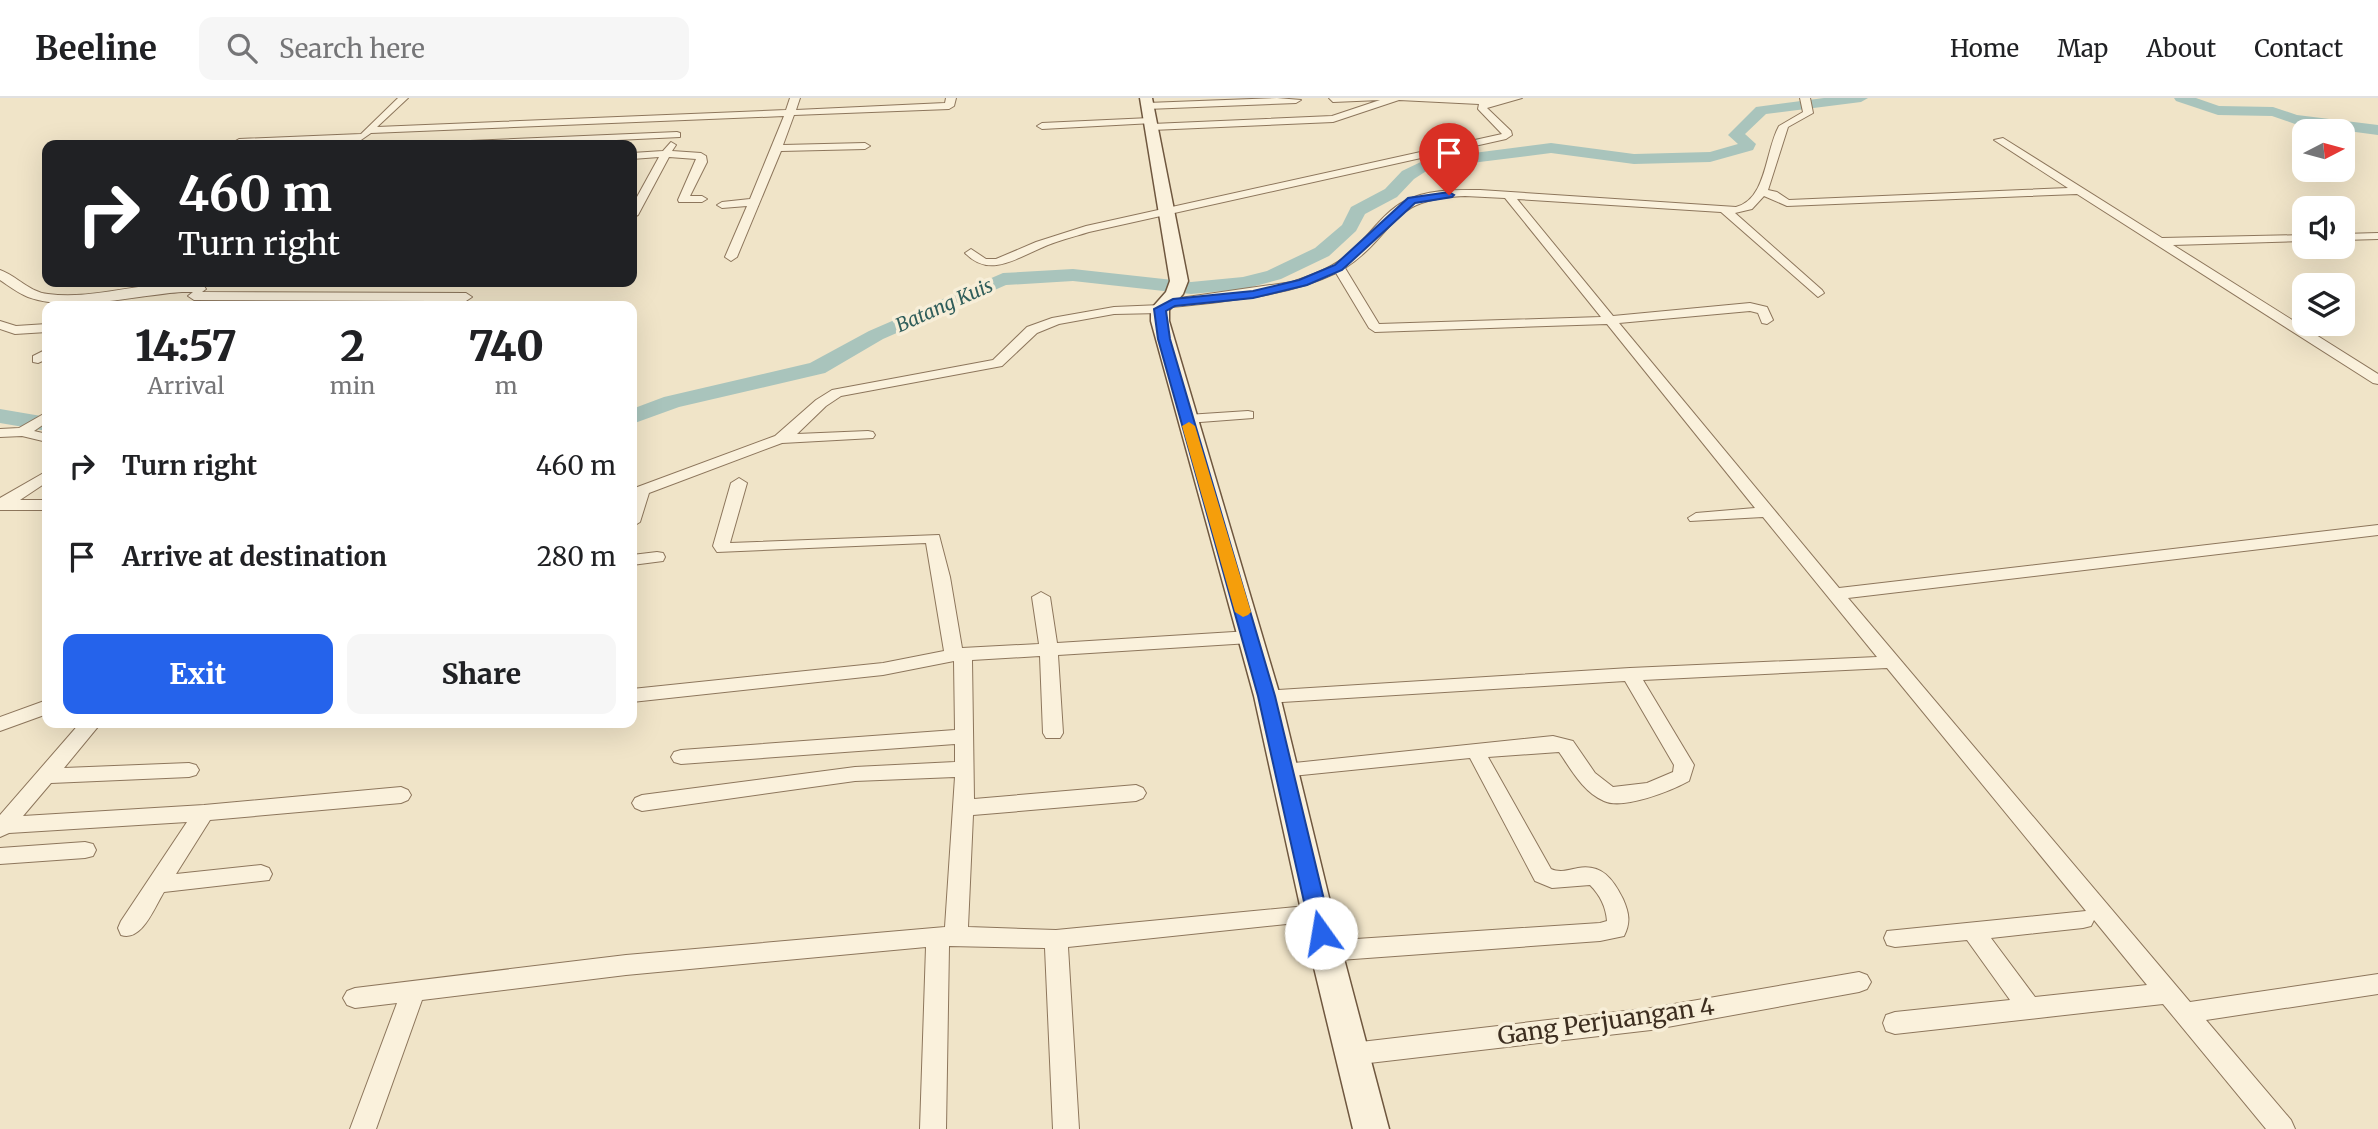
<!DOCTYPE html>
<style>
:root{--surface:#fff;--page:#f6f6f6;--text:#202124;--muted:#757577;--line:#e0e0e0;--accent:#2563eb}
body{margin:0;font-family:Merriweather,serif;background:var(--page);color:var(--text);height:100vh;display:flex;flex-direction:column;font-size:26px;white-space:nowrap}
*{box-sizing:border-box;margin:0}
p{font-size:23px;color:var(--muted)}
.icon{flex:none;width:38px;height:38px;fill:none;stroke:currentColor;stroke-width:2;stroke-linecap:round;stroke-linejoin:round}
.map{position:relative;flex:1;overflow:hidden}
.sheet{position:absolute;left:42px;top:203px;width:595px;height:427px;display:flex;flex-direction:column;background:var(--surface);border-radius:14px;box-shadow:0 7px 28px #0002}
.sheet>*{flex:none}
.banner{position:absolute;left:42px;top:42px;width:595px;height:147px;border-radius:14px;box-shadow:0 7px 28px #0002;background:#202124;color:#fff;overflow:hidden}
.needle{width:46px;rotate:84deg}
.controls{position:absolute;left:2292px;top:21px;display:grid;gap:14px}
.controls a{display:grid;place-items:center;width:63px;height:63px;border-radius:14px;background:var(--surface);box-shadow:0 7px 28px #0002;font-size:35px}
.pin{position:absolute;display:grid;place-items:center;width:60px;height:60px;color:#fff;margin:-72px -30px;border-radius:50% 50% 50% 0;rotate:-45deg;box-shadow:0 0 7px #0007}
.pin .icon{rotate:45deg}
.me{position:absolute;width:77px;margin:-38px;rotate:347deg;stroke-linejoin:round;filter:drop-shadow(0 0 5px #0008)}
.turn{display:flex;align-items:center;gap:24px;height:147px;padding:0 21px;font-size:32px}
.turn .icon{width:91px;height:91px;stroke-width:2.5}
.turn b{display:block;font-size:49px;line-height:60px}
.eta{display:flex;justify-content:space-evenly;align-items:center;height:119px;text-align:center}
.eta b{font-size:42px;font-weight:800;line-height:49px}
.action{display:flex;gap:14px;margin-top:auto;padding:14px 21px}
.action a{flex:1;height:80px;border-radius:14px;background:var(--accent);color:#fff;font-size:28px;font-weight:800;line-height:80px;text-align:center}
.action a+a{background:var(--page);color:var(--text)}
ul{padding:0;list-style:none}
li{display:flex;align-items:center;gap:21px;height:91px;padding:0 21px}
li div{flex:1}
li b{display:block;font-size:26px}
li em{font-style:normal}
header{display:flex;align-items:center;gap:42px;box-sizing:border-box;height:98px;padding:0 35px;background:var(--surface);border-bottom:2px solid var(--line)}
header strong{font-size:33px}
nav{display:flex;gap:38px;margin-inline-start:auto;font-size:24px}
.search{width:490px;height:63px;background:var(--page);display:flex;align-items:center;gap:18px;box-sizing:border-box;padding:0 24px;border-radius:14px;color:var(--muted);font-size:26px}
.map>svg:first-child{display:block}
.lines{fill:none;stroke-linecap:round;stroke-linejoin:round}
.river{fill:#a9c4bc;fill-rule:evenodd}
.street-casing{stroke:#8d765c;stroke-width:2}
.secondary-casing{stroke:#6f573f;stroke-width:3}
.street{fill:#faf1dc;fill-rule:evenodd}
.secondary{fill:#faf1dc;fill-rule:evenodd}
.route{fill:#2563eb;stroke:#184099;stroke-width:2}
.slow{fill:#f59e0b}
.labels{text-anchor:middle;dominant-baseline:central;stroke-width:7;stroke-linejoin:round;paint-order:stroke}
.far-water-label{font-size:19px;font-style:italic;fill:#2f5d5a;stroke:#f7eed8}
.near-street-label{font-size:24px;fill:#3d2e20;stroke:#f7eed8}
</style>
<header>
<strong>Beeline</strong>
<div class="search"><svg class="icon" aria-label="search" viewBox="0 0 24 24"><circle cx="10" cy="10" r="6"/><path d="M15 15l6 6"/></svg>Search here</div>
<nav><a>Home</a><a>Map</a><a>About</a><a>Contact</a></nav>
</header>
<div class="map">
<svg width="2378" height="1031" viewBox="0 0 2378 1031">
<rect width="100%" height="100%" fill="#f0e4c8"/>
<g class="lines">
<path class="river" d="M1824 0H1868L1861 4 1766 16 1745 36 1756 46 1753 52 1710 64 1634 66 1551 55 1431 70 1414 81 1397 99 1365 116 1356 133 1329 158 1281 181 1244 191 1191 196 1073 183 1006 187 883 241 825 275 679 309 632 326V311L664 299 810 265 869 233 1003 175 1073 171 1191 184 1243 179 1267 173 1315 150 1342 127 1351 109 1385 91 1402 73 1427 61 1551 45 1634 56 1710 54 1738 46 1728 37 1756 9Z
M2174 0H2196L2219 8 2273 9 2297 17 2378 27V37L2295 26 2272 18 2218 17 2176 3Z
M0 311 47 319V333L0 325Z"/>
<defs>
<path id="street" d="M398 0H408L377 29 786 12 790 0H800L796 12 945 5 946 0H956L954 8 949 11 794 17 783 47 865 45 870 48 865 51 781 53 737 159 731 163 725 159 747 108 722 110 717 107 722 104 750 101 784 18 371 35 361 42 239 47 234 44 239 41 361 36Z
M1277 0 1301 2 1296 5 1147 11 1142 8 1147 5Z
M1329 0H1522L1487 10 1511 33 1512 37 1506 41 1089 134C1073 139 1056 143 1041 150 1015 161 989 180 965 155L971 151 986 161H996L1036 144 1086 128 1502 36 1478 11 1479 6 1399 2 1333 24 1152 32 1147 29 1152 26 1332 18 1380 2 1333 4Z
M1800 0H1810L1813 15 1788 29 1768 92 1777 94 1789 102 2068 90 1994 42 2003 40 2162 140 2305 137V143L2173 147 2378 276V286L2373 285 2077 96 1787 108 1764 98 1752 111 1735 115 1822 192 1824 195 1818 199 1721 114 1517 101 1613 218 1750 205 1767 209 1773 222 1767 226 1762 225 1758 215 1750 213 1619 225 1839 490 2378 427V437L1848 500 2190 904 2378 876V896L2206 922 2291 1022 2295 1031H2266L2163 906 1895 936 1886 933 1883 925 1886 917 1895 914 2010 902 1967 842 1895 849 1887 847 1884 840 1887 833 2086 813 1887 570 1643 582 1694 667 1689 683C1671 693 1623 712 1604 703 1583 694 1571 671 1559 654L1488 659 1551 771C1560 775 1568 772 1578 770 1602 766 1613 781 1623 801 1629 815 1631 824 1624 838L1600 843 1326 863 1318 860 1315 853 1318 846 1326 843 1600 825 1607 823C1606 809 1600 797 1590 787L1552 790 1535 783 1470 660 1282 679 1275 677 1272 672 1275 667 1553 638 1573 643 1595 675 1613 689 1647 685 1673 674 1674 667 1625 583 1267 605 1260 603 1258 598 1260 593 1630 570 1877 559 1763 419 1690 423 1688 420 1696 415 1755 410 1607 226 1375 234 1369 230 1336 175C1284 200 1222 203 1165 210L1164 214 1160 215 1114 216 1059 226 1037 235 1002 268 841 298 826 308 797 336 868 333 873 334 875 337 873 340 782 345 649 395 640 424 632 429V391L775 338 816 302 832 292 993 262 1027 229 1052 220 1114 209 1161 207 1162 203 1166 202 1292 184C1315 176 1337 168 1354 151 1371 135 1384 114 1405 103 1428 91 1456 92 1480 92L1736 109C1767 101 1765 53 1779 28L1803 14ZM1465 98 1505 100 1601 219 1379 226 1345 170C1399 134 1386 101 1465 98ZM2094 822 2147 887 2035 899 1991 840 2083 830 2091 828Z
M1150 20 1153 21V25L1042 31 1037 28 1042 25Z
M677 34 680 35V39L510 47H442L447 44Z
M671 44 676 47 672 53 701 55 706 58 707 64 690 98H702L707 101 702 104H679L678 102 696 61 669 59 638 117 632 120V108L659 59 632 61V55L663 53Z
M2378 135V141L2343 142V136Z
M0 172C17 178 29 194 48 196 100 203 153 178 204 188L206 191 202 194 466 195 472 199 466 203H432L194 202 188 198 193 194H182C136 197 72 215 28 199 18 195 9 188 0 182Z
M0 223 16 228 47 226V234L15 236 0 231Z
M47 251V261L38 265 33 264V258Z
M1248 313 1253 314V320L1187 325 1180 321 1187 317Z
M47 314V324L34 333 47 336V344L22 338 0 339V331L19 330Z
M47 373V384L20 402H47V412H0V400Z
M739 380 747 385 730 445 939 437 950 479 962 550 1039 546 1032 499 1041 494 1050 499 1057 545 1250 533 1259 539 1250 545 1058 557 1063 635 1060 640H1046L1043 635 1040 558 972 562 974 701 1136 687 1143 690 1146 695 1143 700 1136 703 973 717 968 829 1056 832 1317 807 1325 810 1328 816 1325 822 1068 849 1079 1031H1053L1045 850 949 848 946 1031H920L926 849 626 877 422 902 376 1031H350L397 905 355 910 347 907 343 900 347 893 355 890 626 857 945 829 955 679 855 683 642 713 635 710 632 705 635 700 642 697 855 669 955 664V646L681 666 674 664 671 659 674 654 681 652 955 632 954 563 883 577 632 604V591L883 565 944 553 926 445 717 454 713 448 731 385Z
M657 454 663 455 665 459 663 463 632 467V457Z
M47 602V616L0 633V619Z
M80 625H101L64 670 189 665 196 667 199 672 196 677 189 679 51 685 23 718 204 707 401 689 408 692 411 697 408 702 401 705 210 722 176 776 261 767 269 770 272 776 269 782 164 794C154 810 142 844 121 837L118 830 121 823 187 724 9 735 0 739V717Z
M85 744 93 746 96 752 93 758 85 760 0 766V750Z
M1859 874 1867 877 1871 884 1867 891 1859 894 1651 932 1352 967 1343 964 1340 956 1343 948 1352 945 1651 910Z"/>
<path id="secondary" d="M1140 0H1152L1188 183 1183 196 1169 212V223L1280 598 1342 853 1389 1031H1353L1310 853 1254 598 1151 223V211L1166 194 1170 183Z"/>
</defs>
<use href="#street" class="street-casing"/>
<use href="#secondary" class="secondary-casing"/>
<use href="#street" class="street"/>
<use href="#secondary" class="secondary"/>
</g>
<path class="route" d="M1449 94 1454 97 1452 99 1415 105 1342 172 1307 187 1253 200 1175 208 1166 213 1170 241 1275 598 1332 835 1329 841 1321 843 1314 841 1311 835 1258 598 1158 241 1154 211 1173 201 1253 193 1299 182 1335 167 1408 100Z"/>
<path class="slow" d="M1189 324 1195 328 1251 514 1248 517 1243 519 1235 514 1182 328Z"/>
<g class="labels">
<g class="far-water-label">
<text transform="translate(944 207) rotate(-24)">Batang Kuis</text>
</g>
<g class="near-street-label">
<text transform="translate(1606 923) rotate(-8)">Gang Perjuangan 4</text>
</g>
</g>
</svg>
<div class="controls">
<a><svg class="needle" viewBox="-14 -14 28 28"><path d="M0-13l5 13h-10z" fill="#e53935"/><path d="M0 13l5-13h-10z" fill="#757577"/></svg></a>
<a><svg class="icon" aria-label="sound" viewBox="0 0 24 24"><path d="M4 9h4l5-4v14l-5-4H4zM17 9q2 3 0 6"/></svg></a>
<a><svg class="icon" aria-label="layers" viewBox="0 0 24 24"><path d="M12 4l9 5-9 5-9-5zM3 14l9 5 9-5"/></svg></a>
</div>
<div class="pin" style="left:1449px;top:97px;background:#d93025"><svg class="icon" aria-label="arrive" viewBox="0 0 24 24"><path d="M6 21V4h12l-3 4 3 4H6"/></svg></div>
<svg class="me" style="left:1321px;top:835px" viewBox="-20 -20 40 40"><circle r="19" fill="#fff"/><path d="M0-13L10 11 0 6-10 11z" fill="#2563eb"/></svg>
<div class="banner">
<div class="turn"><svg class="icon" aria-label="right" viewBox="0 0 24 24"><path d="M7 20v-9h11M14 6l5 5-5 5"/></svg><div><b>460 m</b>Turn right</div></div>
</div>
<section class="sheet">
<div class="eta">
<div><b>14:57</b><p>Arrival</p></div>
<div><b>2</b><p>min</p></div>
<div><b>740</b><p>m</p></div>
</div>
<ul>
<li><svg class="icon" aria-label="right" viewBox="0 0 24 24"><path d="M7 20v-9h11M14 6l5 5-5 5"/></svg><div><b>Turn right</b></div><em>460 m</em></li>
<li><svg class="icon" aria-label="arrive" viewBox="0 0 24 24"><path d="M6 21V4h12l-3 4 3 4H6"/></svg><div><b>Arrive at destination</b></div><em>280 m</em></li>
</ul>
<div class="action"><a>Exit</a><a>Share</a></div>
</section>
</div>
